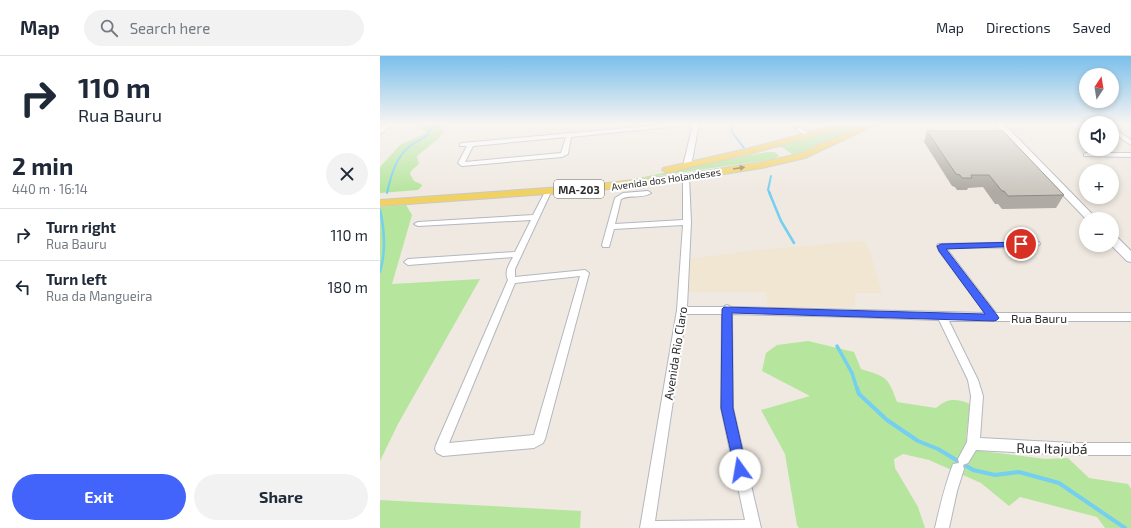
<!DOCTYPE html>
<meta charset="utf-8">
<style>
:root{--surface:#fff;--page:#f2f2f3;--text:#1f2937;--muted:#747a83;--line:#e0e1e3;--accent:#4264fb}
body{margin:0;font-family:"Exo 2",sans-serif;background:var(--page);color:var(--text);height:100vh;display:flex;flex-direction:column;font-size:15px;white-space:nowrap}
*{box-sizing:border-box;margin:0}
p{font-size:13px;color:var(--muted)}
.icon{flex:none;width:22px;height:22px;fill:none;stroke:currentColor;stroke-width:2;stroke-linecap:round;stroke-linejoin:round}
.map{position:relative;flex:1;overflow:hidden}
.panel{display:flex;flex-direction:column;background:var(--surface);width:380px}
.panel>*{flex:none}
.banner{background:#fff;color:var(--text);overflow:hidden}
.needle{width:26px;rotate:12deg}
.fabs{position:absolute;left:699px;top:12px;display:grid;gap:8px}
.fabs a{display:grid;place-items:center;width:40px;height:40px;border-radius:50%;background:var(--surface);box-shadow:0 2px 6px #0003;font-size:20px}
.pin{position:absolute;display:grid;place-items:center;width:34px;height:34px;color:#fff;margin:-17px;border:2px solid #fff;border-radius:50%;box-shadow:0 1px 4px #0007}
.me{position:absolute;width:44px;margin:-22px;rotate:347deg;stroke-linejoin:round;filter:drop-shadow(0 0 3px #0008)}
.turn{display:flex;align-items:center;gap:14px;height:84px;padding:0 12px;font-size:18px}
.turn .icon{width:52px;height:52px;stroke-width:2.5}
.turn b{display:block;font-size:28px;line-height:34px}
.round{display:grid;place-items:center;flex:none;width:42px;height:42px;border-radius:21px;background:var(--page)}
.headline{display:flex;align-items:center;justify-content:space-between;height:68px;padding:0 12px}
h1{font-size:24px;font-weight:700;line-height:30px}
.action{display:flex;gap:8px;margin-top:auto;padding:8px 12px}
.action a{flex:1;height:46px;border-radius:24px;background:var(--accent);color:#fff;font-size:16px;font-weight:700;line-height:46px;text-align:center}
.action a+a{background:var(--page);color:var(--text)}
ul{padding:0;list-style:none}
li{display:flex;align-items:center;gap:12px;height:52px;padding:0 12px;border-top:1px solid var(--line)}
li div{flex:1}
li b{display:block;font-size:15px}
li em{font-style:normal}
header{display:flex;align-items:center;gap:24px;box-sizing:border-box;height:56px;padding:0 20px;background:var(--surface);border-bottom:1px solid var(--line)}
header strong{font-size:19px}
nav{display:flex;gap:22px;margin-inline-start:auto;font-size:14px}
.search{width:280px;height:36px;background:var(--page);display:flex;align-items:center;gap:10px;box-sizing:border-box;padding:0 14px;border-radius:22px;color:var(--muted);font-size:15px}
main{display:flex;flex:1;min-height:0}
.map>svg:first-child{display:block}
.education{fill:#f0e6d1}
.green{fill:#b6e59e}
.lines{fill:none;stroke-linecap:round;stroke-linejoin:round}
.stream-far3{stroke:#75cff0;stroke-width:2}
.stream-far2{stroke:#75cff0;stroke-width:2.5}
.stream-far1{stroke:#75cff0;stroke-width:3.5}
.stream{stroke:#75cff0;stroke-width:4}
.minor-casing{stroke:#b4b7c1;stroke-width:2}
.tertiary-casing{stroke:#b4b7c1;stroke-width:2}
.secondary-casing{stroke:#b4b7c1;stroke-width:2}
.primary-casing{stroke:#c9c9c9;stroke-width:2}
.minor{fill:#fff;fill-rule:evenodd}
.tertiary{fill:#fff;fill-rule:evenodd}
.secondary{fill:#fff;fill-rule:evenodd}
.primary{fill:#f2d163;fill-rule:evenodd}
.wall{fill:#afaba4}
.building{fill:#cbc7bf;stroke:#8e8b86}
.oneway{fill:#908048}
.route{fill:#4264fb;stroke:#2b41a3}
.labels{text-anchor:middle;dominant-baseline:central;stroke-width:4;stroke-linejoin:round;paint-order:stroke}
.far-street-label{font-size:10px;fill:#2e2e2e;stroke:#fff}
.shield{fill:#fff;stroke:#6d6d6d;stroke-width:1}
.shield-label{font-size:11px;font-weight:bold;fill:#2e2e2e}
.street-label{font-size:12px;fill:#2e2e2e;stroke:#fff}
.near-street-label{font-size:14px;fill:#2e2e2e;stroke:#fff}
</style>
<header>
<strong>Map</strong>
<div class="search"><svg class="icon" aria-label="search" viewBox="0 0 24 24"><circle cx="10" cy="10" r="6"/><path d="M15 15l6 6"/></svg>Search here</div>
<nav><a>Map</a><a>Directions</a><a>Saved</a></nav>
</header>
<main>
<section class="panel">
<div class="banner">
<div class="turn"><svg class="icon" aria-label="right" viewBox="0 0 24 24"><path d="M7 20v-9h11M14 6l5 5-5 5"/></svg><div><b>110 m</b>Rua Bauru</div></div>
</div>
<div class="headline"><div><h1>2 min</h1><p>440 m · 16:14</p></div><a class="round"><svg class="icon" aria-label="close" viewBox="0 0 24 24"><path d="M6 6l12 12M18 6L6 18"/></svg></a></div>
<ul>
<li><svg class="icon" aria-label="right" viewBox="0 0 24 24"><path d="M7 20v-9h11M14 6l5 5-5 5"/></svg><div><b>Turn right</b><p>Rua Bauru</p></div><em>110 m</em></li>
<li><svg class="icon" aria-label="left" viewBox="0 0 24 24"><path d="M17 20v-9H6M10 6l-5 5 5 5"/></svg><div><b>Turn left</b><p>Rua da Mangueira</p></div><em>180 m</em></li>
</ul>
<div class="action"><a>Exit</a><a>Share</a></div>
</section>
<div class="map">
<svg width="751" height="472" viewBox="0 0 751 472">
<rect width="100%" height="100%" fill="#efe9e1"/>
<path class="education" d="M484 185 490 196 502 237H475V251H388L386 236H307L308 203 379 194Z"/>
<path class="green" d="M37 68H61L64 76 58 83 37 100 39 108 31 115 30 118 34 125 41 128 42 130 38 134 0 137V111L20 89 46 77 45 75 37 71Z
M480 68H486L415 99C411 99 406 92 399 90Z
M387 96H395L399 100 394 103 249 124Z
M26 149 32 159 12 228 100 223 18 368 0 405V151Z
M428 285 474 296 481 313C507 321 508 321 517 346L556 352C567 342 576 342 590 348L586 382 602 395 665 403 688 402 709 422 748 428 751 433V472H725L717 461 640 441 629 450 601 427 549 404 523 398 514 403 515 412 538 451 545 472H419L417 469 405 398 381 354 430 340 382 315 386 297 397 289Z
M0 444 201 455 200 472H0Z"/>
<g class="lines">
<path class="stream-far3" d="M351 68 352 76 364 92
M7 137C11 120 15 102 30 90 43 80 46 85 54 68
M390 137 388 134 391 120"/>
<path class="stream-far2" d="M389 136 401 165 414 187
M0 154C5 175 6 195 0 216"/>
<path class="stream-far1" d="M457 290 472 317 477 333"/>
<path class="stream" d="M477 332 479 338 507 364 538 385 558 393 593 414 615 419 639 416 679 427 745 472"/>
<defs>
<path id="minor" d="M292 68H317L191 81 188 98 182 101 82 110 78 107 87 90H80V88L82 87ZM186 81 181 97 85 106 93 90Z
M732 71 751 84V89L732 76Z
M417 72H421L432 80 427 81 417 74Z
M706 97H751V101L704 100V98Z
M306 119 309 121 311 166 307 251H343L347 249 351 251 605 257 559 195 557 190 558 188 659 186 660 188 656 191 566 192 616 257H751V265H569L598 324 603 340 600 382 692 387H751V399H692L596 394 588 407 583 409 584 413 577 435 569 472H555C560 450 565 429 573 408L579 407 578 403 587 386 591 340 588 324 559 264 472 261 352 258 353 352 381 472H260L297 254 303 169 234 173 229 191H223L222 189 235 142 243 137 268 135 271 137C263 143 250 138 241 143L235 168 303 164V121ZM306 258H342L341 352 365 464 275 465Z
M168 134 171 136 135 213V221L205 214 209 217 165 383 163 387 154 392 63 400 57 397 55 393 56 389 128 224C124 215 129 209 133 201L28 209 24 206 28 203 135 196 151 164 38 170 34 168 38 166 153 159 165 136ZM200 220 154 379 69 387 135 227Z"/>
<path id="tertiary" d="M313 68H319L311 110 307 112 303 110Z"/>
<path id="secondary" d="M5 68H14L0 78V72Z
M615 68H624L717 163H706Z
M732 179 736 180 751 195V206L747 205 731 189Z"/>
<path id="primary" d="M461 68H476L370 98 287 117 282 114 283 112 366 93Z
M485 68H497L425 102 382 112 306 124 210 135 0 150V144L210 129 306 118 382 106 419 98Z"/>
</defs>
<use href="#minor" class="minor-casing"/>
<use href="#tertiary" class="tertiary-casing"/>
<use href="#secondary" class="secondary-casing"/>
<use href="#primary" class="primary-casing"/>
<use href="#minor" class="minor"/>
<use href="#tertiary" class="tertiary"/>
<use href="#secondary" class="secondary"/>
<use href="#primary" class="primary"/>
</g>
<path class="wall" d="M547 75 684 139 676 152 622 153 618 148H615L603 131 588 132 587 134H577L575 131 572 130 544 86Z"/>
<path class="building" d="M547 75H623L684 139 628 140 624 135H622L609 119H591L592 122H582L580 119 576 118Z"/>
<defs><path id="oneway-solid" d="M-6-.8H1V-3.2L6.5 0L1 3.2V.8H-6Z"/></defs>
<use class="oneway" href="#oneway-solid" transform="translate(359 112) rotate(-9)"/>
<linearGradient id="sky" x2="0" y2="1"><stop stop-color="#7abfeb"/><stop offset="0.5" stop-color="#f8f5f2"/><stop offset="1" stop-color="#f8f5f2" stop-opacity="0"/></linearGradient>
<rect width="751" height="135" fill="url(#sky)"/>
<path class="route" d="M641 186 644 187V190L566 193 617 259 619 262 617 264 614 265 352 257 353 352 367 414 365 419 360 420 356 419 341 352 342 253 344 251 605 258 559 195 557 190 561 188Z"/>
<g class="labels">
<g class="far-street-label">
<text transform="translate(286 123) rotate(-8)">Avenida dos Holandeses</text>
</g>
<rect class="shield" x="174" y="124" width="50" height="18" rx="3"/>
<g class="shield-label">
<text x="199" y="133">MA-203</text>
</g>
<g class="street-label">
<text x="659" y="262">Rua Bauru</text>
<text transform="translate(295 297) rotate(-81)">Avenida Rio Claro</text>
</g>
<g class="near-street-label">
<text transform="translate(672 392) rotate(1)">Rua Itajubá</text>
</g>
</g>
</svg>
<div class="fabs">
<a><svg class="needle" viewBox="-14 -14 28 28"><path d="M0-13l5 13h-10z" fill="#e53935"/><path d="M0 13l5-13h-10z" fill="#747a83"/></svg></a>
<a><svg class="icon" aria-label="sound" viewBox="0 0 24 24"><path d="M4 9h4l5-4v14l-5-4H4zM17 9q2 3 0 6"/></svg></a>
<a>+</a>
<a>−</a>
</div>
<div class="pin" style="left:641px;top:188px;background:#d93025"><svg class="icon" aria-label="arrive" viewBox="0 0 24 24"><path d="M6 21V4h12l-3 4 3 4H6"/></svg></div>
<svg class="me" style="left:360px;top:414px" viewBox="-20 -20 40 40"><circle r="19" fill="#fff"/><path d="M0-13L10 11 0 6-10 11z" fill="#4264fb"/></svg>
</div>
</main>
